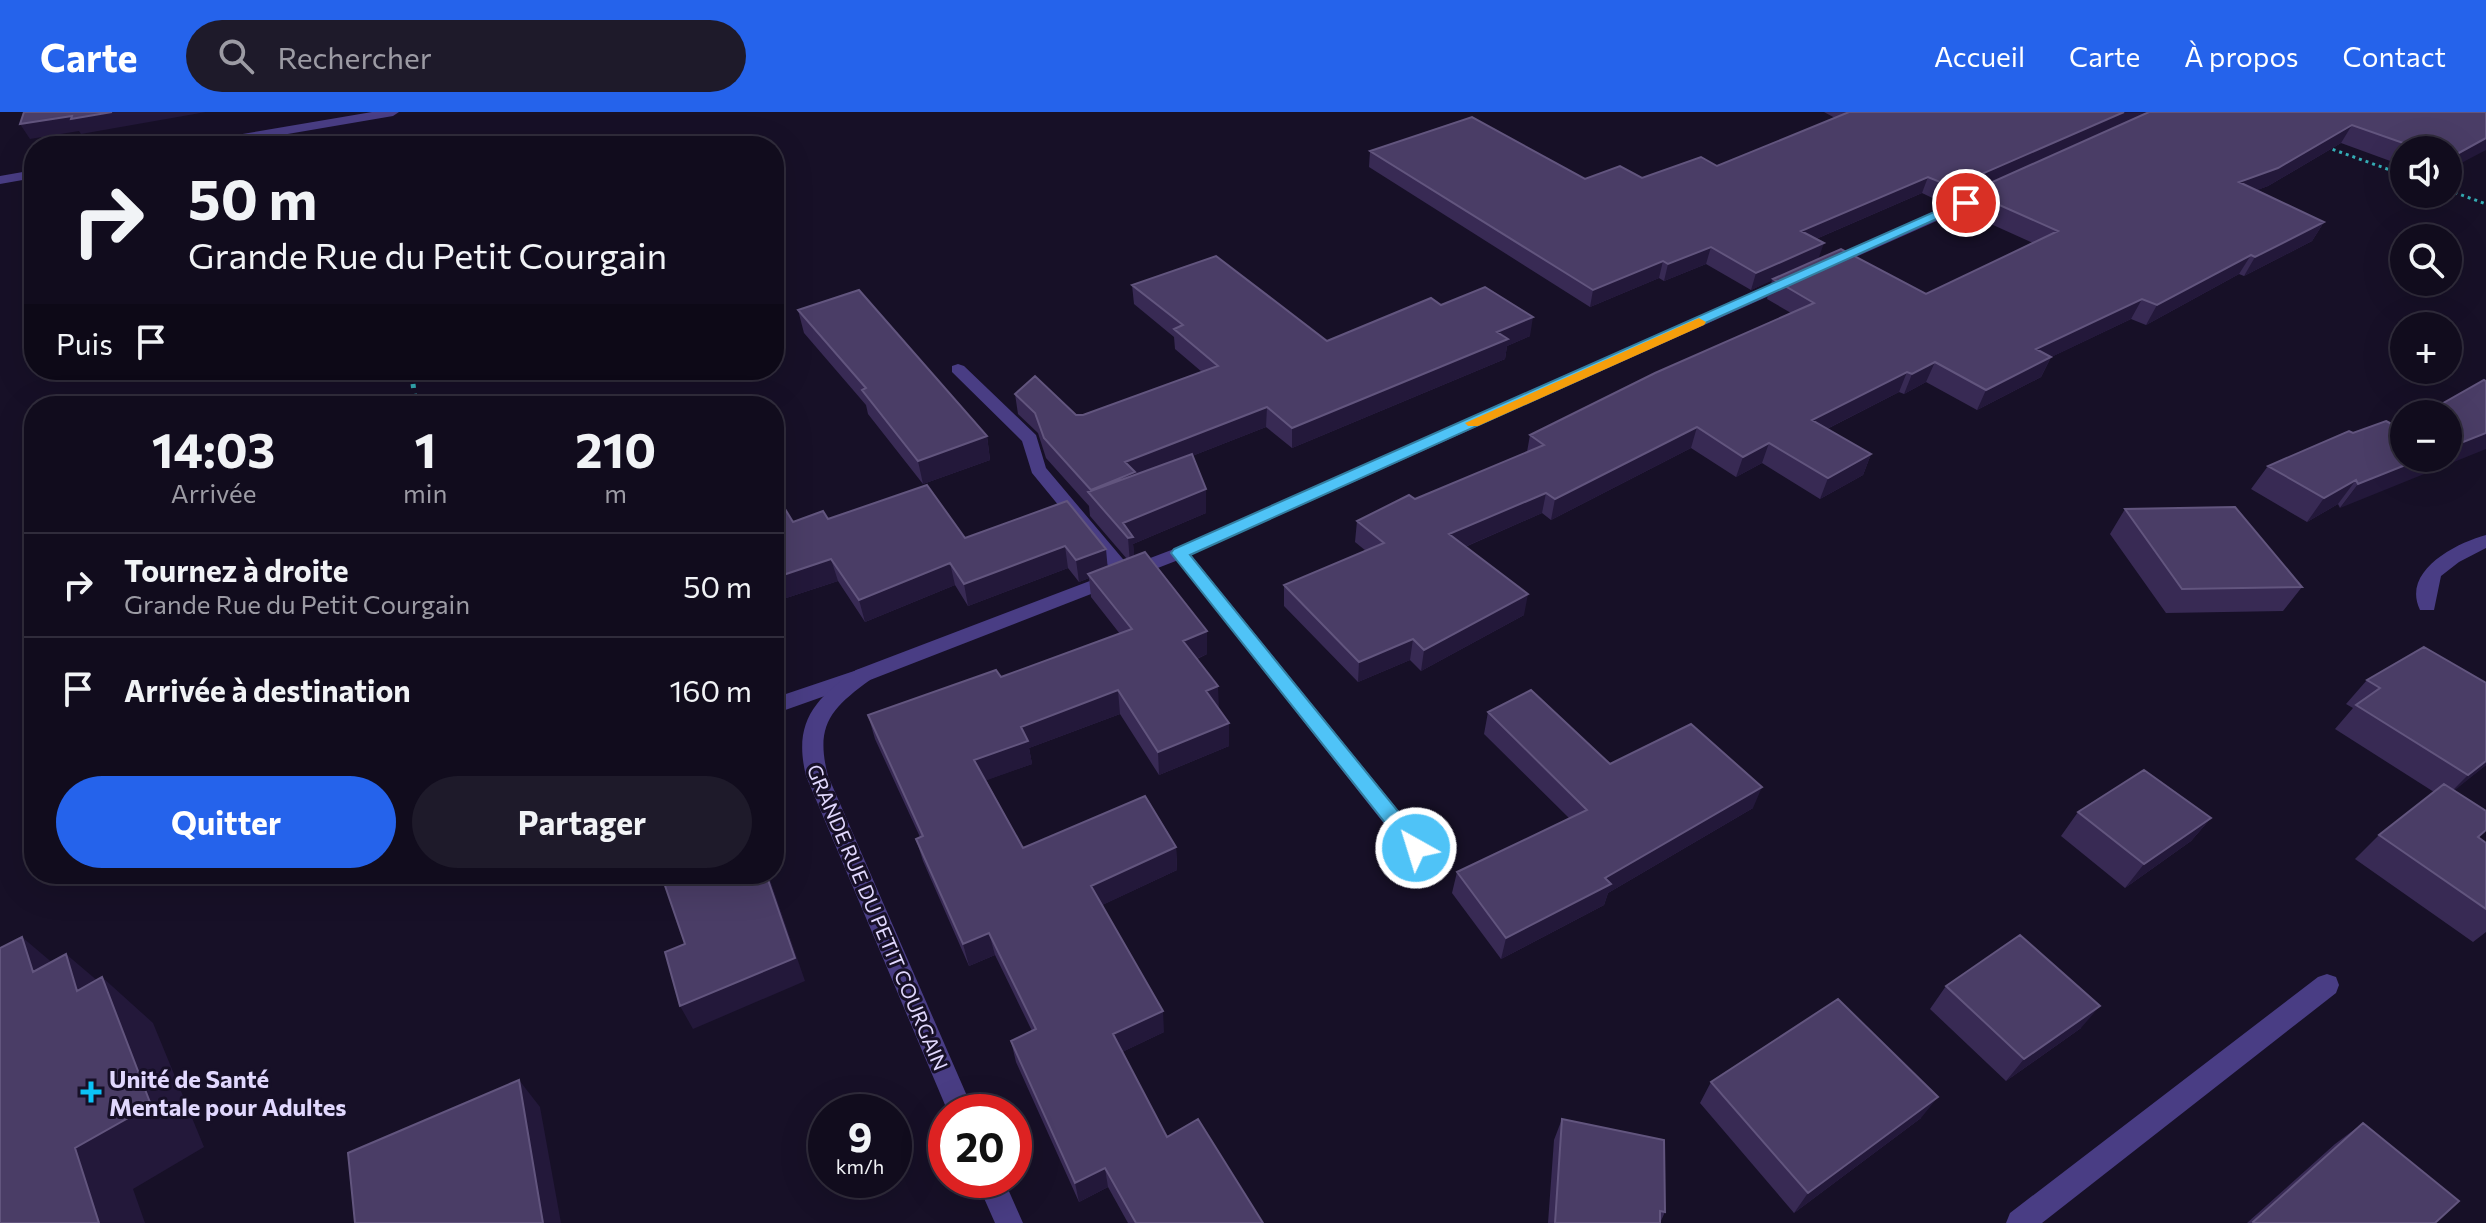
<!DOCTYPE html>
<html lang="fr">
<meta charset="utf-8">
<style>
:root{--surface:#110c1d;--page:#1e1a2a;--text:#f1f3f6;--muted:#9c9ba4;--line:#302c3b;--accent:#2563eb}
body{margin:0;font-family:Commissioner,sans-serif;background:var(--page);color:var(--text);height:100vh;display:flex;flex-direction:column;font-size:30px;white-space:nowrap}
*{box-sizing:border-box;margin:0}
p{font-size:26px;color:var(--muted)}
.icon{flex:none;width:44px;height:44px;fill:none;stroke:currentColor;stroke-width:2;stroke-linecap:round;stroke-linejoin:round}
.map{position:relative;flex:1;overflow:hidden}
.details{position:absolute;left:24px;top:284px;width:760px;height:488px;display:flex;flex-direction:column;background:var(--surface);border-radius:32px;box-shadow:0 8px 32px #0002,0 0 0 2px var(--line)}
.details>*{flex:none}
.hud{position:absolute;left:24px;top:24px;width:760px;height:244px;border-radius:32px;box-shadow:0 8px 32px #0002,0 0 0 2px var(--line);background:#110c1d;color:var(--text);overflow:hidden}
.fabs{position:absolute;left:2390px;top:24px;display:grid;gap:16px}
.fabs a{display:grid;place-items:center;width:72px;height:72px;border-radius:50%;background:var(--surface);box-shadow:0 8px 32px #0002,0 0 0 2px var(--line);font-size:40px}
.speed{position:absolute;left:808px;top:982px;display:flex;gap:16px;font-size:40px;font-weight:700;text-align:center}
.speed>*{display:grid;place-content:center;width:104px;height:104px;border-radius:50%;background:var(--surface);box-shadow:0 8px 32px #0002,0 0 0 2px var(--line);line-height:1}
.speed small{font-size:20px;font-weight:400}
.speed .limit{border:12px solid #d22;background:#fff;color:#111}
.pin{position:absolute;display:grid;place-items:center;width:68px;height:68px;color:#fff;margin:-34px;border:4px solid #fff;border-radius:50%;box-shadow:0 2px 8px #0007}
.me{position:absolute;width:88px;margin:-44px;rotate:321deg;stroke-linejoin:round;filter:drop-shadow(0 0 6px #0008)}
.turn{display:flex;align-items:center;gap:28px;height:168px;padding:0 32px;font-size:36px}
.turn .icon{width:104px;height:104px;stroke-width:2.5}
.turn b{display:block;font-size:56px;line-height:68px}
.then{display:flex;align-items:center;height:76px;padding:0 32px;background:#0003;gap:16px;font-size:30px}
.eta{display:flex;justify-content:space-evenly;align-items:center;height:136px;text-align:center}
.eta b{font-size:48px;font-weight:700;line-height:56px}
.action{display:flex;gap:16px;margin-top:auto;padding:16px 32px}
.action a{flex:1;height:92px;border-radius:48px;background:var(--accent);color:#fff;font-size:32px;font-weight:700;line-height:92px;text-align:center}
.action a+a{background:var(--page);color:var(--text)}
ul{padding:0;list-style:none}
li{display:flex;align-items:center;gap:24px;height:104px;padding:0 32px;border-top:2px solid var(--line)}
li div{flex:1}
li b{display:block;font-size:30px}
li em{font-style:normal}
header{display:flex;align-items:center;gap:48px;box-sizing:border-box;height:112px;padding:0 40px;background:var(--accent);color:#fff}
header strong{font-size:38px}
nav{display:flex;gap:44px;margin-inline-start:auto;font-size:28px}
.search{width:560px;height:72px;background:var(--page);display:flex;align-items:center;gap:20px;box-sizing:border-box;padding:0 28px;border-radius:44px;color:var(--muted);font-size:30px}
.map>svg:first-child{display:block}
.lines{fill:none;stroke-linecap:round;stroke-linejoin:round}
.path-far1{stroke:#34adb5;stroke-width:3;stroke-dasharray:3 4;stroke-linecap:butt}
.path{stroke:#34adb5;stroke-width:5;stroke-dasharray:4 6;stroke-linecap:butt}
.service{fill:#493d84;fill-rule:evenodd}
.minor{fill:#493d84;fill-rule:evenodd}
.wall{fill:#382a54;fill-rule:evenodd}
.shaded-wall{fill:#23183a}
.building{fill:#4a3d66;stroke:#62557e;stroke-width:2}
.route{fill:#4fc3f7;stroke:#337fa1;stroke-width:2}
.slow{fill:#f59e0b}
.poi-dot{fill:#0bc2f6;stroke:#171027;stroke-width:3}
.labels{text-anchor:middle;dominant-baseline:central;stroke-width:6;stroke-linejoin:round;paint-order:stroke}
.street-label{font-size:20px;fill:#e1d8fe;stroke:#171027}
.near-poi-label{font-size:24px;font-weight:bold;fill:#e1d8fe;stroke:#171027;text-anchor:start}
</style>
<header>
<strong>Carte</strong>
<div class="search"><svg class="icon" aria-label="search" viewBox="0 0 24 24"><circle cx="10" cy="10" r="6"/><path d="M15 15l6 6"/></svg>Rechercher</div>
<nav><a>Accueil</a><a>Carte</a><a>À propos</a><a>Contact</a></nav>
</header>
<div class="map">
<svg width="2486" height="1111" viewBox="0 0 2486 1111">
<rect width="100%" height="100%" fill="#171027"/>
<g class="lines">
<path class="path-far1" d="M2326 35 2404 63
M2448 78 2486 92"/>
<path class="path" d="M413 272 416 294"/>
<path class="service" d="M958 252 964 254 1036 323 1046 356 1133 459 1135 463 1133 467H1119L1032 361 1022 329 952 260V254Z
M1180 435 1186 437 1424 730 1427 736 1424 742 1416 745 1408 742 1174 445 1171 441 1174 437Z
M863 556 870 558 873 563 870 568 774 602V586Z"/>
<path class="minor" d="M372 0H399L393 4 217 34H189L195 30Z
M34 58V66L0 72V64Z
M1990 76 1997 80 1995 83 1831 156 1826 157 1819 153Z
M1793 164 1800 168 1798 171 1186 445 870 568C830 597 815 614 828 664L974 1000H948L806 664C793 611 814 587 856 558L1174 437Z
M2486 423V436L2459 450 2441 464 2434 498H2420C2401 459 2456 431 2486 423Z
M2327 862 2336 865 2339 873 2336 881 2042 1111H2006L2010 1101 2318 865Z
M976 1068H1004L1023 1111H995Z"/>
</g>
<path class="wall" d="M1824 0H2486L2448 38H2404V54L2341 31 2268 74 2257 78 2324 110 2312 129 2244 164 2239 162 2146 213 2131 207 2051 245 2041 265 1977 298 1926 270 1904 282 1899 280 1827 317 1871 342 1863 363 1820 387 1762 351 1736 365 1691 336 1551 408 1542 401 1465 435 1524 503 1421 559 1410 548 1358 570 1284 494V473L1366 439 1355 430 1357 409 1415 387 1527 340 1530 323 1791 201 1767 187 1772 168 1751 178 1706 152 1664 169 1659 166 1590 195 1369 55 1370 39 1585 67 1642 66 1717 54 1835 6ZM1922 81 1945 92 1970 81 1962 99 2033 131 1926 182 1818 147 1816 127Z
M1132 173 1327 229 1441 193 1530 224 1507 234 1505 247 1292 336 1266 315 1192 344 1206 377V401L1133 432 1134 444 1207 519V542L1197 547 1219 597 1229 611V634L1159 663 1120 602 1029 636 1032 652 986 668 1023 736 1176 735 1177 758 1102 793 1164 920 1122 940 1167 1025 1263 1111H1128L1108 1075 1079 1090 1016 950 1011 929 1032 919 995 843 969 854 923 749 916 727 920 725 875 627 868 603 1001 565 1120 522 1091 485 1089 466 1079 470 1068 456 968 494 955 473 865 510 838 469 774 490V388L793 410 828 407 965 426 1067 389 1108 454 1127 447 1090 404 1089 394 1046 346 1038 321 1018 302 1015 282 1076 303H1083L1202 260 1175 237 1174 225 1134 192Z
M798 198 987 324 990 348 923 372 868 302 866 293 804 221Z
M2404 313 2340 396 2338 392 2307 410 2251 377 2268 354 2353 321 2399 316Z
M2125 397 2302 475 2283 499 2166 501 2110 422Z
M2367 568 2486 571V653L2454 678 2478 726 2486 731V820L2473 830 2355 747 2379 723 2434 680 2335 617 2353 596 2346 592Z
M1488 600 1610 652 1753 696 1608 781 1604 793 1501 847 1452 781 1457 760 1569 706 1484 622Z
M2078 700 2211 706 2191 729 2125 776 2061 724Z
M1946 874 2081 916 2006 969 1930 897Z
M1711 970 1921 1006 1794 1101 1700 991Z
M1562 1007 1665 1100 1660 1111H1548L1554 1028Z
M2363 1011 2435 1111H2247L2335 1032Z"/>
<path class="shaded-wall" d="M112 0H206L81 22 79 19 30 27 20 12 72 4Z
M2124 0H2152L1945 92 1952 75Z
M2352 13 2341 31 2268 74 2228 89 2239 70Z
M2486 26V38L2448 58V47Z
M1928 65 1922 81 1795 136 1801 119Z
M2324 110 2312 129 2244 164 2255 145Z
M1824 131 1818 148 1751 178 1756 161Z
M1711 135 1706 152 1664 169 1668 152Z
M2251 143 2239 162 2146 213 2157 193Z
M1663 149 1659 166 1590 195 1593 178Z
M2142 187 2131 207 2026 257 2036 237Z
M1533 205 1530 224 1507 234 1505 247 1292 336V316L1497 220Z
M2051 245 2041 265 1977 298 1986 278Z
M1935 250 1926 270 1904 282 1912 262Z
M1907 260 1899 280 1805 328 1812 308Z
M1267 295 1266 315 1136 366 1102 396 1125 350Z
M1697 315 1691 336 1551 408 1555 387Z
M2486 321V337L2340 396 2358 372 2423 346H2448V336Z
M987 324 990 348 923 372 918 349Z
M1769 331 1762 351 1736 365 1743 345Z
M1871 342 1863 363 1820 387 1828 366Z
M2356 368 2338 392 2307 410 2324 386Z
M1206 377V401L1133 432 1135 449 1130 451 1128 426 1123 411Z
M1546 381 1542 401 1446 443 1449 422Z
M1065 434 1068 456 968 494 964 472Z
M1106 437 1108 459 1088 462 1089 466 1079 470 1076 448Z
M831 447 838 469 774 490V466Z
M950 451 955 473 865 510 859 488Z
M1528 482 1524 503 1421 559 1424 538Z
M1207 519V542L1184 552 1183 529Z
M1413 527 1410 548 1358 570 1359 550Z
M1218 574 1219 598 1206 579Z
M1118 578 1120 602 1029 636 1032 652 979 671 974 648 1021 615Z
M1229 611V634L1159 663 1158 640Z
M2486 649V653L2444 687 2468 663Z
M1762 675 1753 696 1608 781 1604 793 1501 847 1506 826 1605 766Z
M2211 706 2191 729 2125 776 2144 752Z
M1176 735 1177 758 1094 797 1091 774Z
M766 762H768L805 869 693 917 680 894Z
M989 821 995 843 969 854 963 832Z
M22 825 75 870 66 842 106 876 102 865 153 911 204 1035 133 1077 145 1111H99L75 1036 33 860Z
M2100 894 2081 916 2006 969 2024 947Z
M1163 899 1164 920 1116 943 1113 922Z
M519 968 540 995 561 1111H543Z
M1938 985 1921 1006 1794 1101 1808 1081Z
M1105 1056 1108 1075 1079 1090 1075 1071Z"/>
<path class="building" d="M24 0H112L71 7 72 4 20 12Z
M1849 0H2124L1952 75 1928 65 1801 119 1824 131 1756 161 1711 135 1668 152 1663 149 1593 178 1370 39 1472 5 1585 67 1620 54 1642 66 1701 45 1717 54Z
M2149 0H2486V26L2448 47V38H2423L2352 13 2278 56 2239 70 2324 110 2255 145 2251 143 2157 193 2142 187 2036 237 2051 245 1986 278 1935 250 1912 262 1907 260 1812 308 1871 342 1828 366 1769 331 1743 345 1697 315 1555 387 1546 381 1449 422 1528 482 1424 538 1413 527 1359 550 1284 473 1384 431 1357 409 1409 383 1415 387 1544 333 1530 323 1655 261 1814 191 1773 167 1841 137 1926 182 2058 119 1970 80Z
M1216 144 1327 229 1431 186 1441 193 1485 175 1533 205 1497 220 1508 227 1292 316 1267 295 1125 350 1135 360 1091 378 1044 326 1035 301 1015 282 1035 264 1076 303H1083L1218 254 1174 217 1183 213 1132 173Z
M859 178 987 324 918 349 862 278 866 276 798 198Z
M2484 268 2486 269V321L2448 336V302H2424Z
M2386 309 2399 316 2404 313V346H2423L2358 372 2356 368 2324 386 2268 354 2349 319 2353 321Z
M1192 342 1206 377 1123 411 1133 425 1128 426 1088 380Z
M927 373 965 426 1067 389 1106 437 1076 448 1065 434 964 472 950 451 859 488 831 447 774 466V388L779 387 793 410 823 399 828 407Z
M2235 395 2302 475 2182 477 2125 397Z
M1145 440 1207 519 1183 529 1218 574 1206 579 1229 611 1158 640 1118 578 1021 615 1028 629 974 648 1023 736 1145 684 1176 735 1091 774 1163 899 1113 922 1167 1025 1198 1007 1263 1111H1136L1105 1056 1075 1071 1011 929 1036 917 989 821 963 832 916 727 923 724 868 603 996 558 1001 565 1132 517 1088 462Z
M2424 535 2486 571V649L2468 663 2356 593 2380 576 2367 568Z
M1531 578 1610 652 1691 612 1762 675 1605 766 1611 772 1506 826 1457 760 1587 698 1488 600Z
M2144 658 2211 706 2144 752 2078 700Z
M2444 672 2486 699V718L2478 725 2486 731V797L2379 723Z
M661 762H766L795 846 680 894 665 840 685 832Z
M2020 823 2100 894 2024 947 1946 874Z
M22 825 33 860 66 842 77 879 102 865 151 993 75 1036 99 1111H0V836Z
M1838 887 1938 985 1808 1081 1711 970Z
M519 968 543 1111H355L348 1041Z
M1562 1007 1664 1028 1665 1100 1660 1099V1111H1555Z
M2363 1011 2459 1089 2435 1111H2254L2253 1110Z"/>
<path class="route" d="M1961 88 1972 91 1190 443 1423 730 1426 736 1423 741 1416 744 1409 741 1171 441 1174 437Z"/>
<path class="slow" d="M1699 206 1706 210 1704 213 1478 314H1468L1465 311Z"/>
<path class="poi-dot" d="M87 968h8v8h8v8h-8v8h-8v-8h-8v-8h8z"/>
<g class="labels">
<g class="street-label">
<text transform="translate(878 805) rotate(67)">GRANDE RUE DU PETIT COURGAIN</text>
</g>
<g class="near-poi-label">
<text x="109" y="966">Unité de Santé<tspan x="109" dy="28">Mentale pour Adultes</tspan></text>
</g>
</g>
</svg>
<div class="fabs">
<a><svg class="icon" aria-label="sound" viewBox="0 0 24 24"><path d="M4 9h4l5-4v14l-5-4H4zM17 9q2 3 0 6"/></svg></a>
<a><svg class="icon" aria-label="search" viewBox="0 0 24 24"><circle cx="10" cy="10" r="6"/><path d="M15 15l6 6"/></svg></a>
<a>+</a>
<a>−</a>
</div>
<div class="speed"><div>9<small>km/h</small></div><div class="limit">20</div></div>
<div class="pin" style="left:1966px;top:91px;background:#d93025"><svg class="icon" aria-label="arrive" viewBox="0 0 24 24"><path d="M6 21V4h12l-3 4 3 4H6"/></svg></div>
<svg class="me" style="left:1416px;top:736px" viewBox="-20 -20 40 40"><circle r="17" fill="#4fc3f7" stroke="#fff" stroke-width="3"/><path d="M0-11L8 9 0 5-8 9z" fill="#fff"/></svg>
<div class="hud">
<div class="turn"><svg class="icon" aria-label="right" viewBox="0 0 24 24"><path d="M7 20v-9h11M14 6l5 5-5 5"/></svg><div><b>50 m</b>Grande Rue du Petit Courgain</div></div>
<div class="then">Puis<svg class="icon" aria-label="arrive" viewBox="0 0 24 24"><path d="M6 21V4h12l-3 4 3 4H6"/></svg></div>
</div>
<section class="details">
<div class="eta">
<div><b>14:03</b><p>Arrivée</p></div>
<div><b>1</b><p>min</p></div>
<div><b>210</b><p>m</p></div>
</div>
<ul>
<li><svg class="icon" aria-label="right" viewBox="0 0 24 24"><path d="M7 20v-9h11M14 6l5 5-5 5"/></svg><div><b>Tournez à droite</b><p>Grande Rue du Petit Courgain</p></div><em>50 m</em></li>
<li><svg class="icon" aria-label="arrive" viewBox="0 0 24 24"><path d="M6 21V4h12l-3 4 3 4H6"/></svg><div><b>Arrivée à destination</b></div><em>160 m</em></li>
</ul>
<div class="action"><a>Quitter</a><a>Partager</a></div>
</section>
</div>
